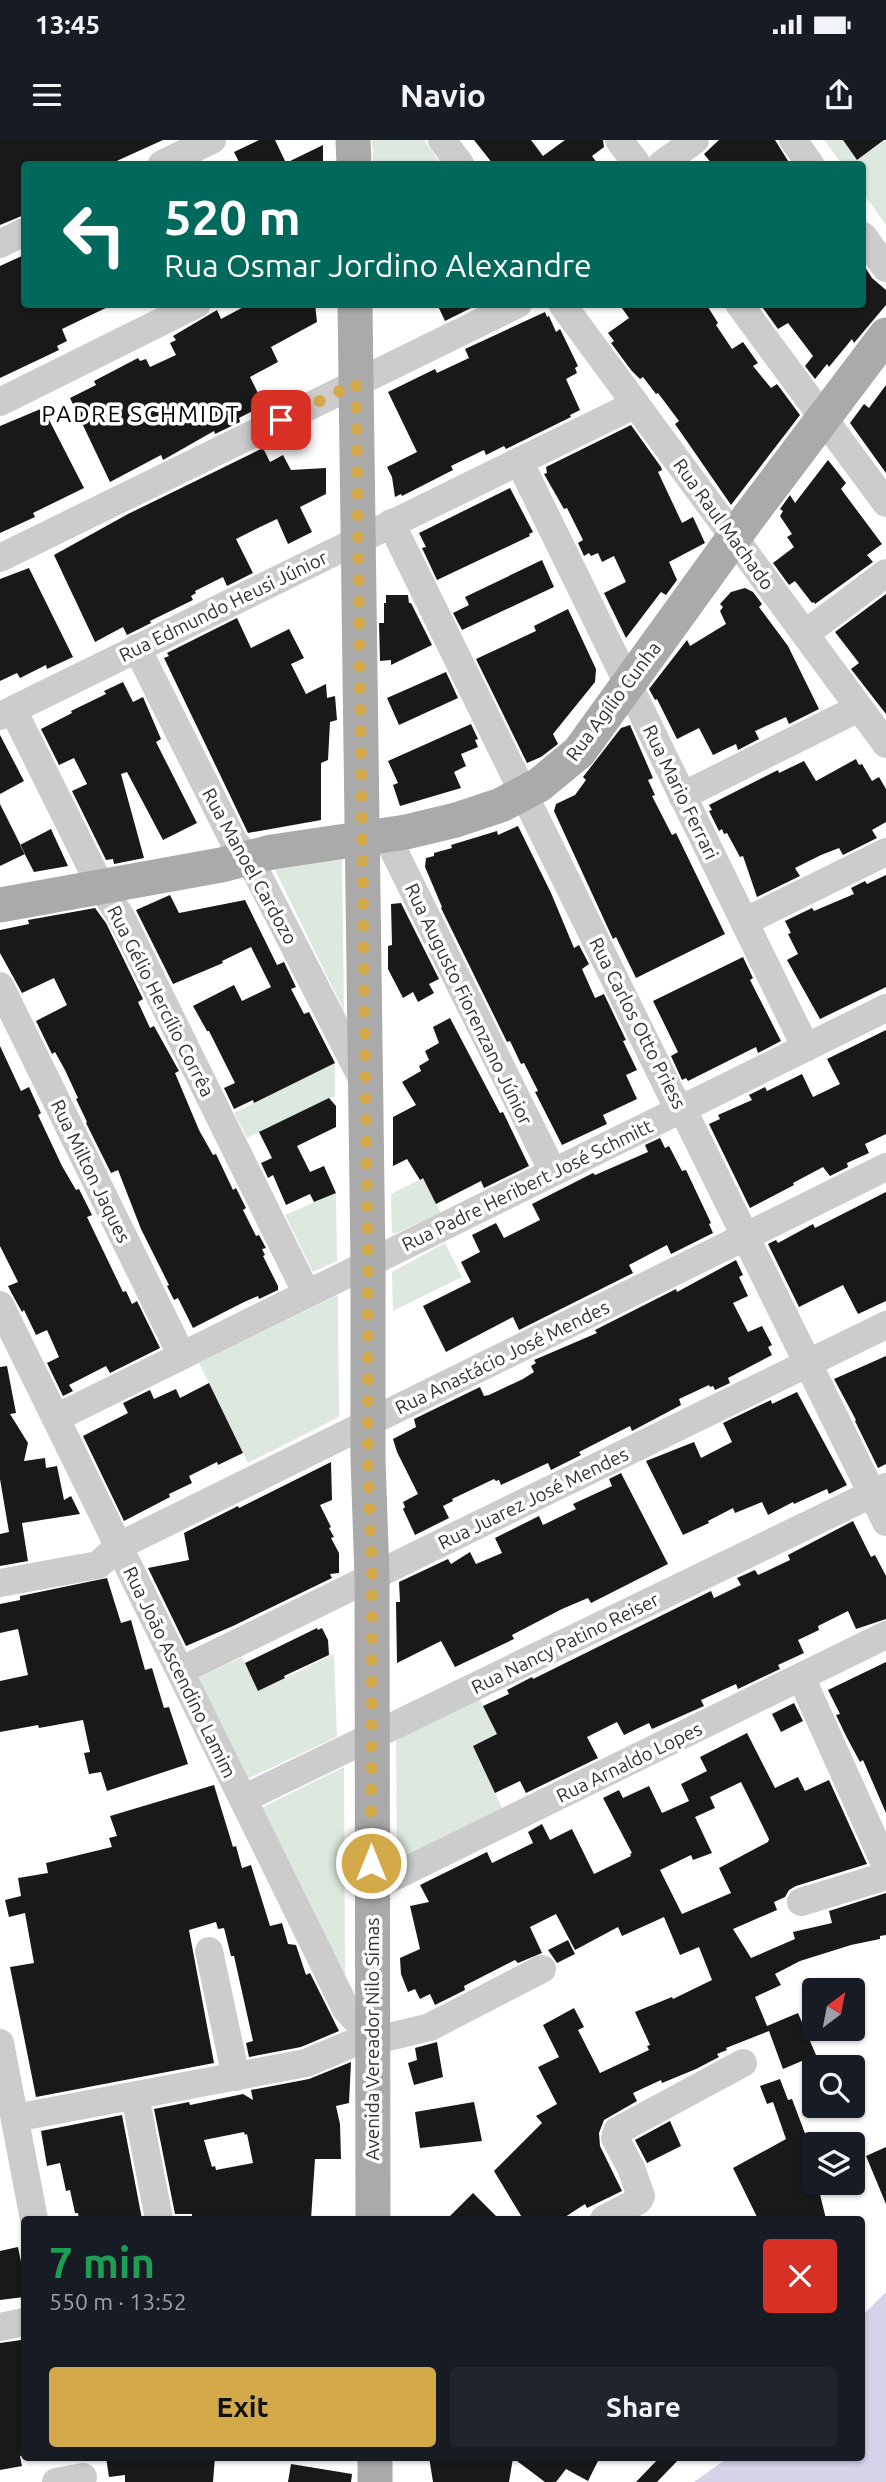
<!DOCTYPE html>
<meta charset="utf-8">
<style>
:root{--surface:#171b24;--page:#20242c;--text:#f1f3f6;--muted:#9ea1a6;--accent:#d3a94a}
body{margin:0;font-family:Ubuntu,sans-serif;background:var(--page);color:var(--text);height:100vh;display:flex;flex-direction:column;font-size:26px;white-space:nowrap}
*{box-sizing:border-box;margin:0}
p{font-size:23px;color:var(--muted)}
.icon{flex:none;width:38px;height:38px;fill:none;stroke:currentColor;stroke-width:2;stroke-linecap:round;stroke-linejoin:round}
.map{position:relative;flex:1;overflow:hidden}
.panel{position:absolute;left:21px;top:2076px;width:844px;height:245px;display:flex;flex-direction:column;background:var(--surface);border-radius:7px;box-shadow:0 2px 5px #0004}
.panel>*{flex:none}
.top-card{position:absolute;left:21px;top:21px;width:845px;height:147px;border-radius:7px;box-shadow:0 2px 5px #0004;background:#00695c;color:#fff;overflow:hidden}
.needle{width:46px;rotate:32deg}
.tools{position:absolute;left:802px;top:1838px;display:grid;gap:14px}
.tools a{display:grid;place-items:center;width:63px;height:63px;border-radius:7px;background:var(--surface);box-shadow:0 2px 5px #0004;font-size:35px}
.pin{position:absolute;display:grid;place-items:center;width:60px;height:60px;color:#fff;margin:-30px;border-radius:14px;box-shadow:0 4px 10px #0006}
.me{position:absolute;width:77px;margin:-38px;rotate:0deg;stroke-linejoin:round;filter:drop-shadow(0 0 5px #0008)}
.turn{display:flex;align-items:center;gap:24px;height:147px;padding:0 28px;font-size:32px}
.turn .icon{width:91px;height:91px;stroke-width:2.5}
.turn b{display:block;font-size:49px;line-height:60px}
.round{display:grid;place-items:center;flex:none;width:74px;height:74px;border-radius:7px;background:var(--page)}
.summary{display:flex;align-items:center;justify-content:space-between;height:119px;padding:0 28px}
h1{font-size:42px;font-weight:700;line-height:52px;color:#1e9e55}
.primary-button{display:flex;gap:14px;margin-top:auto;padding:14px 28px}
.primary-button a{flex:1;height:80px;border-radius:7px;background:var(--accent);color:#111;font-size:28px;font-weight:700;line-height:80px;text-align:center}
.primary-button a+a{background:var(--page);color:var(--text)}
.status{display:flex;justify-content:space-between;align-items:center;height:49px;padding:0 35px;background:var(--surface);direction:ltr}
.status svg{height:19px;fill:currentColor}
header{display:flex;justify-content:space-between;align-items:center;height:91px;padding:0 28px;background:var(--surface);font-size:32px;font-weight:700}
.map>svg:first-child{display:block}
.green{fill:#dde8df}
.water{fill:#d5d2ea}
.building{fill:#191919;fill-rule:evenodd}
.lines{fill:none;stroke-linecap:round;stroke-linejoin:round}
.minor{stroke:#ccc;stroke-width:28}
.major{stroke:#aaa;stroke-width:35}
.route{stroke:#d3a94a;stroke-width:12;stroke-dasharray:0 21.6}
.labels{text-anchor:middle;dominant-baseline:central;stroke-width:7;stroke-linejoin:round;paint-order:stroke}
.street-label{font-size:19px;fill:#323232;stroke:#fff}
.quarter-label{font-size:23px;letter-spacing:2px;fill:#000;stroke:#fff}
</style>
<div class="status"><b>13:45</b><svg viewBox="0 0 49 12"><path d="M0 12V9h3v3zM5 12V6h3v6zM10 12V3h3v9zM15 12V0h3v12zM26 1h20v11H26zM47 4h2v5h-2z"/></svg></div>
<header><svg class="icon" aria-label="menu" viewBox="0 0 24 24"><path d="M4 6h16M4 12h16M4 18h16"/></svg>Navio<svg class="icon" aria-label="share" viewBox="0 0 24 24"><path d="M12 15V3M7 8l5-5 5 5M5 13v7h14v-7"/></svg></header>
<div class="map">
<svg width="886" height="2342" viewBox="0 0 886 2342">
<rect width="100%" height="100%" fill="#fff"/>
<path class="green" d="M372 0H424L441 24H373Z
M824 0H843L857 20 886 0V85L863 53V24H842Z
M342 719 344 871 274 728Z
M335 923V956L247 998 234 973Z
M423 1038 441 1073 394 1094 392 1092 391 1054Z
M336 1053 337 1121 313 1132 285 1075Z
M445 1103 462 1137 393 1171 392 1132Z
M338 1155 339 1277 248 1323 199 1223Z
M334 1514 337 1597 247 1639 198 1538 242 1517 259 1551Z
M479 1558 497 1594 473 1606 504 1672 399 1722 397 1720 396 1598Z
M344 1627 345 1837 261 1668Z"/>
<path class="water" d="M886 2152V2342H694L729 2317H861V2177Z"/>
<path class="building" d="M0 0H163L110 24H24V75L0 85Z
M259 0H275L286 23 323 5V24H240L234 12Z
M474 0H531L543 16 565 0H603L604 7 592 16 598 24H493Z
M719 0H775L790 24H712L704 14Z
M843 0H884L857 20Z
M24 115V164H114L62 189 67 201 57 206 59 210 0 238V126Z
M863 124 872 138 886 150V165L854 203 852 199 829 227 827 224 815 239 805 226 813 216 788 183 778 189 760 164H863Z
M249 164H315L317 182 271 207 278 222 250 237 264 265 239 278 240 282 215 294 214 291 163 320 161 315 110 342 70 258 96 245 94 241 138 218 140 221 146 219 150 227 176 215 170 203 176 200 173 196 217 170 221 179Z
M437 164H479L445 181Z
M619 164H706L718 183 716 185 732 209 743 202 758 223 753 226 771 248 777 244 800 275 731 365 675 284 679 281 658 253 656 254 643 237 640 239 631 230 611 203 614 201 608 193 629 178Z
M545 172 547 177 549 176 556 192 560 189 562 193 578 226 575 228 577 233 566 239 580 270 570 275 571 277 506 309 504 306 486 315 484 310 451 326 453 330 402 356 401 354 395 357 392 337 387 327 417 312 388 252 435 229 437 233 469 218 465 209Z
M886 245V333L850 283 864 264 869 268Z
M43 268 84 348 33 373 35 377 0 393V286Z
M631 285 661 327 662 330 658 332 682 383 693 377 705 403 669 422 677 440 666 455 661 452 626 498 604 453 626 442 614 416 602 422 598 413 591 416 589 413 584 416 578 403 583 400 567 368 564 369 544 334 547 333 546 327Z
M263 308 270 322 283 315 291 330 326 328V354L300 367 312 392 288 404 277 379 260 387 236 399 253 433 227 446 223 437 195 451 196 453 191 456 193 460 150 481 151 483 127 495 123 487 95 502 54 415 128 374Z
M828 320 846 343 841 349 882 404 867 415 873 422 815 464 814 462 812 463 795 441 789 445 773 423 794 407 787 397 792 394 780 376 783 371 780 369 790 355 795 363Z
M510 348 533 392 529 394 530 396 437 440 422 408 426 407 419 393Z
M542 420 554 447 462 490 453 473 469 465 465 457Z
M29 428 73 517 47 529 46 525 20 538 17 533 0 541V439Z
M745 448 753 452 762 464 759 467 788 506 819 569 789 584 786 577 755 591 759 599 738 610 736 604 713 615 699 588 677 599 657 559 655 560 649 549 687 500 690 506 726 484 720 471 723 467 720 464 731 452Z
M886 454V574L851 529 859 523 835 492Z
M386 455H408L409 463H411L432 505 391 525V520L380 521 379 483H384V463H386Z
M568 469 596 529 595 542 553 594 558 604 541 617 527 623 476 519 536 491 534 486Z
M237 478 251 508 289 489 304 518 291 524 306 554 326 544 327 558 335 556 337 580 330 582 328 620 321 623V680L248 693 164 518 169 516 167 513Z
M446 532 458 558 399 585 387 558Z
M123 542 133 562 143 557 161 599 156 602 197 683 163 700 127 632 121 634 144 718 114 724 113 719 106 720 72 651 87 644 74 618 59 625 41 589 72 573 71 571 106 554 104 551Z
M471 584 478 599 475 600 478 607 461 614 466 626 454 632 461 648 400 666 393 645 398 643 388 621Z
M630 585 653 638 648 640 655 655 652 656 672 695 676 693 725 794 636 838 616 797 613 799 554 671 556 664 575 655 586 640 583 637 621 588Z
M0 595 24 641 0 654Z
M856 619 859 625 862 624 872 641 879 637 886 649V682L872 690 877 698 843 715 839 708 821 715 795 728 800 736 757 757 743 716 740 717 727 693 724 694 722 689 719 691 709 671 712 670 709 665 778 630 779 633 804 621 816 641Z
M0 664 25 714 0 726Z
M518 686 551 753 574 808 579 805 589 824 582 829 595 858 604 854 626 900 623 901 637 930 626 935 637 959 603 975 607 984 562 1005 535 952 538 951 524 923 521 924 510 901 507 902 441 768 442 767 425 727 426 718 434 716V713L452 708 451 705 497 691 498 695Z
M51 689 68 726 34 732 20 705Z
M886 735V847L820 879 787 820 798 814 788 794 791 793 785 781 812 768 814 771 854 754 851 748 865 741 867 744Z
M170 755 179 773 245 760 277 825 284 822 296 847 291 849 304 874 309 872 335 923 254 963 253 960 234 969 224 948 235 943 209 891H207L193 866 234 845 242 861 271 847 251 807 222 821 223 823 173 844 136 770Z
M401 763 439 839 429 844 434 853 418 862 413 852 403 858 388 829V806L392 805 391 764Z
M95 768 106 783 143 859 138 862 150 888 154 886 179 931 175 933 199 990 213 1015 216 1014 233 1050 236 1048 246 1068 243 1070 256 1096 259 1095 266 1108 262 1109 265 1115 263 1116 278 1146V1150L259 1159 258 1156 244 1162 193 1188 178 1158 174 1160 167 1146 169 1145 141 1089 118 1030 111 1033 86 983 87 982 76 959 78 958 65 930 55 912 52 914 36 881 67 865 54 838 22 853 0 813V790L29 784 28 780Z
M743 817 753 838 750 840 781 901 758 913 756 907 688 941 686 938 682 940 671 916 678 912 653 861Z
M450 878 500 973 503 972 529 1026 484 1048 481 1041 436 1064 423 1038 420 1040 407 1019 393 1026V977L416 965 402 942 421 931 419 926 429 920 425 911 439 903 433 887Z
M886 890V994L865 1004 869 1013 847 1023 848 1027 830 1036 823 1027 793 1043 794 1045 750 1068 709 984 720 979 718 975 752 960 749 955 765 947 767 951 802 934 813 957 840 944 827 919Z
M0 906 21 951 29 947 41 973 38 975 62 1026 76 1050 79 1049 92 1075 87 1077 123 1152 126 1151 132 1164 137 1161 160 1208 110 1233 106 1226 69 1245 73 1251 63 1256 47 1223 59 1217 47 1190 36 1195 24 1170 22 1172 12 1154 8 1146 18 1142 0 1106Z
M329 958 336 966V987L297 1006 310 1032 324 1026 336 1053 314 1062 310 1054 286 1065 273 1035 268 1038 261 1023 272 1018 259 992Z
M660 998 665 1008 669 1006 682 1031 686 1030 711 1083 709 1084 713 1093 671 1114 667 1105 629 1125 633 1133 519 1190 513 1177 446 1212 423 1166 471 1142 461 1122 480 1112 472 1095 496 1083 504 1098 540 1080 532 1064 593 1033 595 1035 648 1012 645 1005Z
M886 1052V1161L858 1174 843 1145 799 1167 768 1104 776 1100 778 1103 813 1084 815 1088Z
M736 1120 743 1135 739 1137 748 1156 733 1163 748 1192 762 1186 772 1205 768 1207 772 1215 728 1238 730 1243 715 1250 713 1246 710 1247 709 1245 679 1259 681 1265 632 1291 630 1286 579 1312 581 1315 551 1330 548 1323 501 1345 499 1340 496 1341 494 1339 452 1359 453 1361 443 1366 449 1378 415 1395 403 1369 405 1367 403 1362 418 1354 397 1312 393 1299 416 1287 414 1279 480 1247 484 1256 489 1255 523 1239 534 1232 531 1226 536 1223 534 1220 597 1193 595 1190 676 1149 677 1152Z
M886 1216V1324L878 1328 855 1281 856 1280 834 1239Z
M7 1226 16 1273 10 1274 28 1303 24 1321 45 1318 46 1328 57 1326 64 1360 71 1356 80 1374 22 1383 28 1421 0 1426V1394L9 1392 0 1339V1227Z
M209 1243 243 1313 218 1325 217 1322 189 1336 192 1343 169 1354 170 1357 124 1381 83 1296 128 1273 123 1263 150 1250 154 1259 176 1249 180 1258Z
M797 1252 847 1345 829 1354 827 1349 794 1364 793 1362 768 1375 762 1362 735 1373 733 1368 708 1381 709 1383 683 1395 646 1321 694 1302 701 1318 732 1302 723 1283 771 1260 772 1264Z
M331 1322 332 1360 320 1365 331 1387 329 1388 334 1397 331 1398 339 1413V1433L330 1434 332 1438 233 1486 186 1506 148 1428 189 1420 184 1393 238 1366 239 1368Z
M621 1333 668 1424 591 1463 588 1458 562 1469 512 1495 514 1499 455 1527 441 1501 397 1523 396 1462H400L399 1442 448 1419 451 1424 470 1412 476 1424 502 1413 495 1398 539 1376 543 1385 576 1369 573 1364 612 1346 609 1339Z
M853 1381 871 1417 875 1415 886 1436V1479L856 1489 848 1471 818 1486 819 1490 798 1500 804 1513 778 1525 780 1529 738 1549 736 1544 701 1560 704 1566 652 1589 649 1583 624 1595 617 1582 587 1597 598 1618 526 1653 520 1641 495 1653 473 1606 497 1594 483 1566 509 1554 507 1550 532 1537 533 1539 711 1451 714 1458 741 1445 737 1438 755 1430 758 1435 790 1420 788 1415Z
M107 1438 121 1483 131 1480 145 1530 152 1528 164 1568 169 1567 188 1624 107 1651 101 1632 89 1634 84 1613 90 1612 83 1580 39 1588 38 1585 0 1592V1541L28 1535 18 1489 0 1493V1464L20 1460V1456Z
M317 1488 318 1490 322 1488 328 1500 329 1515 284 1536 285 1538 258 1551 245 1523Z
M886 1522V1673L863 1620 860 1622 846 1596 836 1575 840 1574 828 1550Z
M794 1563 803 1581 781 1592 772 1574Z
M747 1593 775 1648 798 1637 805 1651 829 1640 867 1724 796 1746 789 1750 785 1757 774 1762 777 1770 733 1789 751 1818 795 1799 793 1792 832 1783 829 1771 886 1753V1795L880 1796V1799L851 1805 800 1821 775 1834 781 1845 755 1857 767 1886 798 1873 816 1915 783 1929 769 1891 726 1908 727 1910 717 1914 719 1917 696 1929 662 1943 661 1940 633 1953 637 1961 604 1980 599 1993 600 2006 622 2051 587 2068 585 2064 562 2079H523L494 2031 542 1983 536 1976 557 1964 538 1927 559 1917 543 1885 574 1868 584 1887 578 1890 600 1933 649 1910 647 1906 650 1905 635 1872 672 1857 673 1859 712 1840 699 1807 680 1815 664 1777 622 1796 618 1787 575 1810 556 1774 530 1787 542 1813 518 1823 515 1820 464 1846 465 1850 435 1865 430 1854 420 1859 415 1849 408 1852 401 1834 400 1818 420 1809 410 1766 429 1762 420 1745 487 1712 492 1723 533 1703 528 1692 542 1684 550 1700 572 1689 594 1734 631 1716 630 1714 632 1713 603 1658 619 1650 623 1658 649 1646 662 1673 689 1661 681 1644 707 1631 700 1617ZM741 1642 769 1699 768 1702 719 1728 731 1753 682 1774 660 1730 691 1715 693 1720 712 1713 695 1677 715 1668 710 1657Z
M214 1645 233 1707 236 1706 242 1728 251 1725 270 1786 282 1783 288 1804 296 1805 306 1835 310 1833 339 1891 301 1907 249 1917 246 1903 253 1901 234 1816H231L224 1788 218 1789 216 1782 189 1790 214 1923 36 1957 10 1827 34 1823 25 1773 9 1777 5 1760 21 1756 18 1738 48 1733 46 1723 112 1707 109 1698 117 1696 110 1676Z
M568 1800 575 1814 557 1823 548 1810Z
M437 1902 443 1937 414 1945 408 1923 417 1920 415 1908Z
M351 1922 349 1963 336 1966 340 1984 341 2019H315L311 2079H192V2074H175L154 1969 189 1962 190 1965 243 1954 253 1960 251 1950 309 1939ZM244 1992 245 1995 247 1994 253 2023 216 2030 215 2026 212 2027 204 2000Z
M780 1939 788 1960 792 1959 809 2004 814 2026V2042H817L826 2079H758L733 2028 786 1999 773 1962 767 1964 760 1946Z
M474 1962 482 2001 420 2008 415 1972Z
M122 1975 142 2079H79L78 2073H75L70 2050 66 2051 60 2023 47 2026 41 1991Z
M670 1981 681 2006 647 2023 635 2000Z
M886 2007V2064L866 2016Z
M473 2053 499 2079H447Z
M18 2107 24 2137V2157L0 2160V2111Z
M21 2200 22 2203H24V2315L20 2316 22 2326 0 2330V2203Z
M106 2317H215L213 2342H125V2335L109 2337Z
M429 2317H600L588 2341 566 2329 556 2342H545L513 2318 509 2342H433Z
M660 2317H681L657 2342H636Z
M291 2324 352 2334 351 2342H288Z"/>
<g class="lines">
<path class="minor" d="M442 0 460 24
M619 0 637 24
M793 0 810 24
M162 24 212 0
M662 24 695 0
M863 96 886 128
M0 104 24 92
M562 164 886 604
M739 164 886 363
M0 262 197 164
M519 321 806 908
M391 383 672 956 682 968 886 1382
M0 418 518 164
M805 494 886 433
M137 508 234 702 249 718 364 942
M13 570 101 747 120 775 307 1154
M0 576 636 264
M682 656 859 568
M386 695 553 1032
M744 782 886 712
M0 846 182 1216
M0 1165 346 1869 354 1878 372 1888
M56 1278 886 868
M0 1443 98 1425 119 1406 886 1027
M180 1531 886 1185
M801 1537 886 1726
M243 1659 886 1347
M371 1748 886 1495
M801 1762 886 1736
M209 1811 236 1937
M0 1903 34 2079
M135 1956 159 2079
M15 1978 306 1923 372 1895 389 1897 430 1887 542 1829
M604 2079 638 2061 641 2056 631 2028 615 1998 617 1991 743 1923
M0 2187 24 2182
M56 2342 83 2337"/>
<path class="major" d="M353 0 354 24
M355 164 368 1123V1319L372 1437 373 2079
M0 765 221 725 272 712 406 692 456 680 501 665 539 645 579 612 748 378 886 195
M375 2317V2342"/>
</g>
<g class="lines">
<path class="route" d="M281 280 356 243 368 1123V1319L372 1437 371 1723"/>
</g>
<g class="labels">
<g class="street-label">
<text transform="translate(724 384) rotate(54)">Rua Raul Machado</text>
<text transform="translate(223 466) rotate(-26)">Rua Edmundo Heusi Júnior</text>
<text transform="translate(613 561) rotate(-53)">Rua Agílio Cunha</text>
<text transform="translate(681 652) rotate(64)">Rua Mario Ferrari</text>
<text transform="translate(250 726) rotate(61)">Rua Manoel Cardozo</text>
<text transform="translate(161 861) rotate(63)">Rua Gélio Hercílio Corrêa</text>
<text transform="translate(469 864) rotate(64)">Rua Augusto Fiorenzano Júnior</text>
<text transform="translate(638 883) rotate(63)">Rua Carlos Otto Priess</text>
<text transform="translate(91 1031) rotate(64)">Rua Milton Jaques</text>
<text transform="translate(527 1045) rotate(-26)">Rua Padre Heribert José Schmitt</text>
<text transform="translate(502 1217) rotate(-26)">Rua Anastácio José Mendes</text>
<text transform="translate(533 1358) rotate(-26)">Rua Juarez José Mendes</text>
<text transform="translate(565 1503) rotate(-26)">Rua Nancy Patino Reiser</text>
<text transform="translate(180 1532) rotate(64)">Rua João Ascendino Lamim</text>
<text transform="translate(629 1622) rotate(-26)">Rua Arnaldo Lopes</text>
<text transform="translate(372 1899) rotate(-90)">Avenida Vereador Nilo Simas</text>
</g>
<g class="quarter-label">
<text x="141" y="273">PADRE SCHMIDT</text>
</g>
</g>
</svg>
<div class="tools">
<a><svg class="needle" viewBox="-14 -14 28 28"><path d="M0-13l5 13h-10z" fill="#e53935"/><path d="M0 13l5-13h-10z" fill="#9ea1a6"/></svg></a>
<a><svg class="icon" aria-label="search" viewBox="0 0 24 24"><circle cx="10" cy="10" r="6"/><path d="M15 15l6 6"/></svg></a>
<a><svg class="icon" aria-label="layers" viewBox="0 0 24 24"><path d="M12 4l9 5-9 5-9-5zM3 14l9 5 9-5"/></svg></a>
</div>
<div class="pin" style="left:281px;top:280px;background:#d93025"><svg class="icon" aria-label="arrive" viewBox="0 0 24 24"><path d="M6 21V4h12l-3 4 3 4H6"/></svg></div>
<svg class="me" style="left:371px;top:1723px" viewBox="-20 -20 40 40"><circle r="17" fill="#d3a94a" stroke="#fff" stroke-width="3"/><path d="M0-11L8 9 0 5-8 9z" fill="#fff"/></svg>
<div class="top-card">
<div class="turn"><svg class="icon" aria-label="left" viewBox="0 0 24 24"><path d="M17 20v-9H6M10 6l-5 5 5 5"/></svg><div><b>520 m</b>Rua Osmar Jordino Alexandre</div></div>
</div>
<section class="panel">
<div class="summary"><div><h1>7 min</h1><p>550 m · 13:52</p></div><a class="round" style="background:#d93025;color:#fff"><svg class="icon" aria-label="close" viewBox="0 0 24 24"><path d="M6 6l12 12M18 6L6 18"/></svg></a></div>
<div class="primary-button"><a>Exit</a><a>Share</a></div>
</section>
</div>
